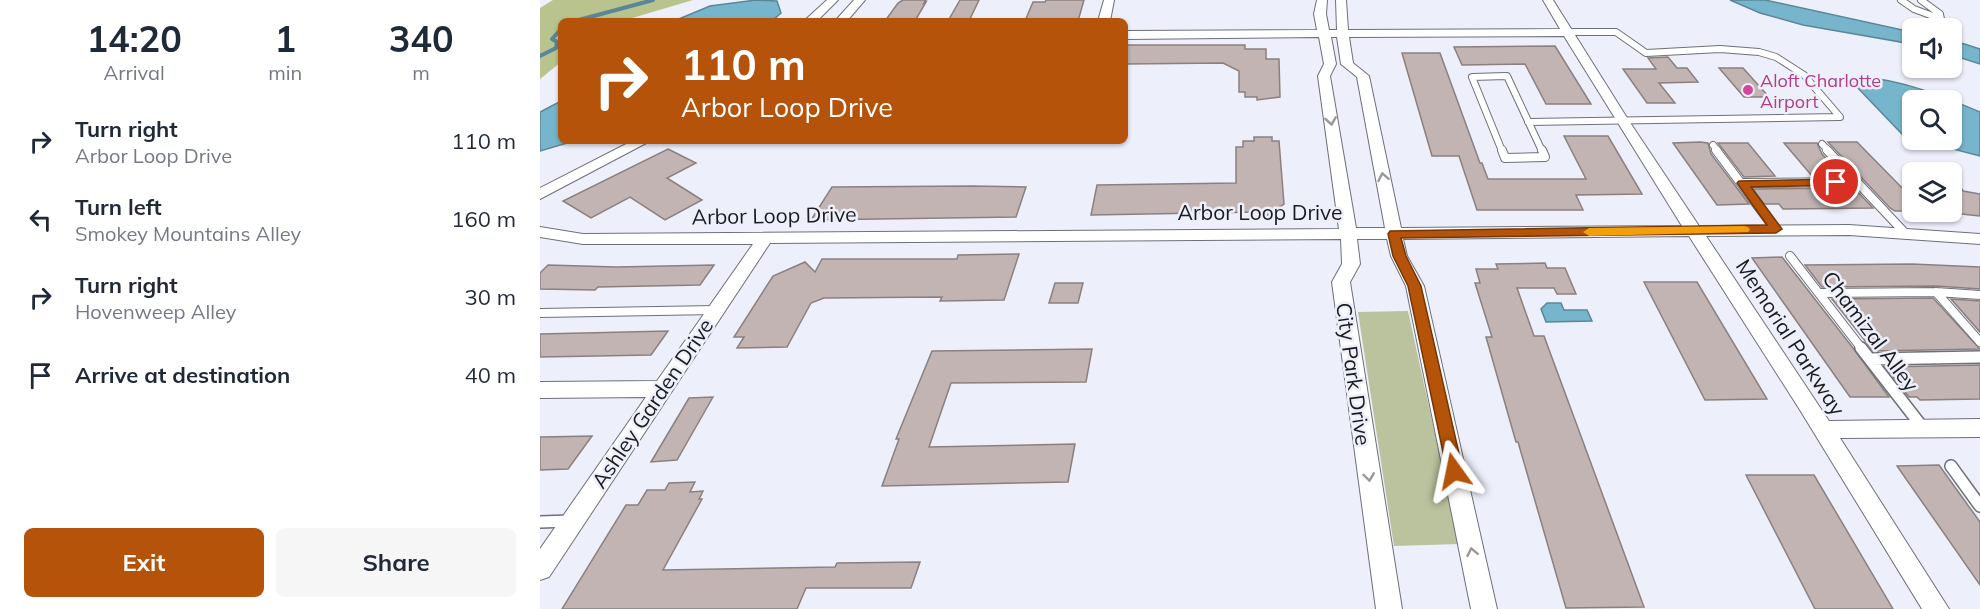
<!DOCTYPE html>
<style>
:root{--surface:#fff;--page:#f6f6f7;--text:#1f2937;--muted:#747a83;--accent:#b45309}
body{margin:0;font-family:Mulish,sans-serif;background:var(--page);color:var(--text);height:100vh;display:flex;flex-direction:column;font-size:22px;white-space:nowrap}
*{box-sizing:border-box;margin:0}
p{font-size:20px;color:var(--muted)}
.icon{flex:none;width:33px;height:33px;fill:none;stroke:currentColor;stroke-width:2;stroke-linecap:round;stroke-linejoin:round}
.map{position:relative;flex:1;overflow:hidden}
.details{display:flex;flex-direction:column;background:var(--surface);width:540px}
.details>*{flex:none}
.hud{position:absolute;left:18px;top:18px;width:570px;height:126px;border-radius:9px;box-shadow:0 2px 4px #0004;background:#b45309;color:#fff;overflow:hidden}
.buttons{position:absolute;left:1362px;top:18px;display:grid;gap:12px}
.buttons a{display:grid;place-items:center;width:60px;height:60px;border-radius:9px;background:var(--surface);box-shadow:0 2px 4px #0004;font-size:30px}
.pin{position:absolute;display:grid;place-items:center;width:51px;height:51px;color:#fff;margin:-26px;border:3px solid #fff;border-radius:50%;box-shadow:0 2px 6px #0007}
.me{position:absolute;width:66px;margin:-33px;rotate:348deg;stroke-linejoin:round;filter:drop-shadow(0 0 4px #0008)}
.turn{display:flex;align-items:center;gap:21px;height:126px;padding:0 24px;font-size:27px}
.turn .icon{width:78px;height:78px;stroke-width:2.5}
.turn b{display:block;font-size:42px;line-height:51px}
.eta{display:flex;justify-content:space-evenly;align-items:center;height:102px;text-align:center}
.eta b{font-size:36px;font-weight:700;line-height:42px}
.action{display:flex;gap:12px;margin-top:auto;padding:12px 24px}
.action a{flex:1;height:69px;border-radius:9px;background:var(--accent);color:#fff;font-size:24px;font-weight:700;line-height:69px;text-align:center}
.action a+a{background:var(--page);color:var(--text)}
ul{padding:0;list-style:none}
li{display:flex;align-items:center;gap:18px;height:78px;padding:0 24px}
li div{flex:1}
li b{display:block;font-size:22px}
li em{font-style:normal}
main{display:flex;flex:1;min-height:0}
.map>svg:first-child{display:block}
.green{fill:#bbc29e}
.forest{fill:#b9c38e}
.water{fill:#76b5cc;stroke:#5a8798;stroke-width:1.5}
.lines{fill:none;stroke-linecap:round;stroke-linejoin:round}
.stream{stroke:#5a8798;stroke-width:4}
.building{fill:#c1b4b3;stroke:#8b807f;stroke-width:1.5}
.service-far2-casing{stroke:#6e7079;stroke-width:8}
.service-far1-casing{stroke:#6e7079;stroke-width:10}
.service-casing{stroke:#6e7079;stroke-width:14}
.minor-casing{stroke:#6e7079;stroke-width:2}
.service-far2{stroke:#fff;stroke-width:6}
.service-far1{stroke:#fff;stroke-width:8}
.service{stroke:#fff;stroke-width:11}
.minor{fill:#fff;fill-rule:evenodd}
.oneway{stroke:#98989a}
.route{fill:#b45309;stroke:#753606;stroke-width:1.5}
.slow{fill:#f59e0b}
.hotel-dot{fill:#d1479c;stroke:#edeffa;stroke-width:2}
.labels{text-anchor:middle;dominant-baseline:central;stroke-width:5;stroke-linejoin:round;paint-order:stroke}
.far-hotel-label{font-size:18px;fill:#b23c85;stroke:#edeffa;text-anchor:start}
.street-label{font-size:21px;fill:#1a1b1e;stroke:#edeffa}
</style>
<main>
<section class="details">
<div class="eta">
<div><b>14:20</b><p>Arrival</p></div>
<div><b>1</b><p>min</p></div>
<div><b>340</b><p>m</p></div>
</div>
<ul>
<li><svg class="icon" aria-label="right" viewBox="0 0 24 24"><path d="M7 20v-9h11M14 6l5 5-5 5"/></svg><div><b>Turn right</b><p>Arbor Loop Drive</p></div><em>110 m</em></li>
<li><svg class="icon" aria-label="left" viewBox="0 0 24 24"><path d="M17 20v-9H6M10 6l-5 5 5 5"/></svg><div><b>Turn left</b><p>Smokey Mountains Alley</p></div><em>160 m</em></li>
<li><svg class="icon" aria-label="right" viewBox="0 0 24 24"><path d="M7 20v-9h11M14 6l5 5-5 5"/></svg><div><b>Turn right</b><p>Hovenweep Alley</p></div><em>30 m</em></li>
<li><svg class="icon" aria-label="arrive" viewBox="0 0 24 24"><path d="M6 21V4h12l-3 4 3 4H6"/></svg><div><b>Arrive at destination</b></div><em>40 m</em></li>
</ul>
<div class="action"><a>Exit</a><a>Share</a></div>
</section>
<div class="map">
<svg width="1440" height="609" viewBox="0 0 1440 609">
<rect width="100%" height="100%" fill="#edeffa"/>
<path class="green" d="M868 311 919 544 854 546 818 312Z"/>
<path class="forest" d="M13 0H153L82 21H21V62L0 79V8Z"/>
<path class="water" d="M216 0 237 1 241 13 232 21H134L170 6Z
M1190 0H1225L1372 32V44L1263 25 1220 13Z
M1412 40 1440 49V64L1412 55Z
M1322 77C1363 80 1402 96 1440 112V156L1379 140H1412V100H1372V138L1362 134 1313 83Z
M21 101V141H34L0 151V112Z
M1007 303H1021L1024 310H1047L1052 321 1006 322 1001 309Z"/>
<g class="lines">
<path class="stream" d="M35 21 113 0
M0 56 16 48 17 42 12 39 21 29"/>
</g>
<path class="building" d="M363 0H386L384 3 386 2 375 21H345L358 3Z
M420 0H439L429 21H408Z
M506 0H544L538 21H485L493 2H505Z
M585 45H705V49H726V59H739L740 97 717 100V97H705V92H699V71L683 63 585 64Z
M1015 46 1051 104H1006L985 64 922 65 914 47Z
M862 53H900L940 163H942L948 179H1046L1024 136H1068L1102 194 1036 195 1043 210H937L919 156H892Z
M1128 57 1137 68H1147L1158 82 1119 83 1135 103H1107L1083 69H1116L1108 58Z
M1179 68H1203L1229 97H1204Z
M714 137H732V141H739L744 204 726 216 719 212 551 215 557 185 696 183V147H703V141H714Z
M1160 142 1168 143 1171 154 1209 204 1177 205 1133 143Z
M1288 142H1317L1372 198V211H1355L1350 208Z
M1178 143H1208L1235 176 1204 177Z
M1244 143H1277L1282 154 1302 176H1272Z
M128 149 156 163 127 178 162 200 125 220 90 197 51 218 23 201Z
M1412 173 1423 191 1440 194V216L1412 213Z
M432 186 486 187 476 217 271 220 292 187Z
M1314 188 1333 208 1243 209 1239 204H1224L1213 189Z
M479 254 464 300 400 301 402 297 284 298 271 303 247 347 197 348 204 337H194L233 276 265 262 275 272 282 259H417L418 255Z
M1242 257 1313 348 1349 397H1310L1212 258Z
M1005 263 1007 268H1025L1036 294H1017L1014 288H977L994 336H1004L1104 607 1026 608 978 442H976L946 337H952L935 283H940L936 269H958L956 264Z
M1372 264 1440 267V289L1396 286 1282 287 1265 265Z
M8 265 76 267 174 265 160 285 58 287 55 290 0 289V273Z
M1104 282H1157L1227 399 1165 400Z
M515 283H543L538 303H509Z
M1393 298 1440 349 1333 351 1292 299Z
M1411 299 1440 301V332Z
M128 331 111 355 0 357V334Z
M552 349 546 382 411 383 389 447 535 444 528 482 342 486 359 439H356L392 351Z
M1440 365V399L1380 400 1377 397H1369L1345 367Z
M173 397 137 460 111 462 149 398Z
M52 436 28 469 0 470V437Z
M1399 465 1440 522V585L1357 466Z
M1206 475H1274L1353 609H1275Z
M155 482 150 492 163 491 159 499H162L123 570 295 567 297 563 380 562 371 588H266L257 609H22L86 505H98L107 490H125L129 483Z"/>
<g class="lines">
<defs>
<path id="service-far2" d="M1361 0 1374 9 1401 19
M1381 0 1400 14 1401 19
M988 122 1300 117 1264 75 1236 57 1219 52 1180 49 1106 53 1076 32H1027
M1282 144 1289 151
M1173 145 1178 151
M962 151 932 77 967 76 1002 151"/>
<path id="service-far1" d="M962 150 965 158 1005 157 1002 150
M1176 150 1235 229
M1287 150 1364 232
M1203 183 1317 182
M1250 256 1322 349
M1396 292 1440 342
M1281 293 1396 292 1440 295
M0 313 176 310"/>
<path id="service" d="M1321 348 1383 428
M1331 359 1440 357
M1411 466 1440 506
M0 522 30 521"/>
<path id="minor" d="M287 0H298L277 21H264Z
M314 0H325L307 21H295Z
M564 0H574L570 21H558Z
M777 0H787L786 14 789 30H797L796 0H806L808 30 1020 29 1003 0H1013L1089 121 1159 226 1309 225 1440 234V244L1309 235 1166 236 1289 421 1440 419V437L1300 438 1409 609H1382L1260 410 1149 236 863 239 867 256 884 286 957 609H931L866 286 851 256 847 239H817L820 264 810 282 862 609H836L792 282 802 264 801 239 230 243 9 577 0 580V549L106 397 0 398V382L117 381 213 244H43L0 237V227L43 234 799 229 778 76 784 64 779 37 585 39V31L777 30 774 14ZM1024 36 1142 226 861 228 829 76 813 63 809 37ZM791 37H797L801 64 817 77 845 228H816L790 76 796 64Z
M92 141H110L0 199V188Z"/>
</defs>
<use href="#service-far2" class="service-far2-casing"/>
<use href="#service-far1" class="service-far1-casing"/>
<use href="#service" class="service-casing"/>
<use href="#minor" class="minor-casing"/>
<use href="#service-far2" class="service-far2"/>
<use href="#service-far1" class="service-far1"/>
<use href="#service" class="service"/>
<use href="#minor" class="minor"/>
</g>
<defs><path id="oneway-chevron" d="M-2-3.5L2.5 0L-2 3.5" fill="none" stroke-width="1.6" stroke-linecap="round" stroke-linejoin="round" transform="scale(1.5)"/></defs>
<g class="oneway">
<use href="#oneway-chevron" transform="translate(791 121) rotate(81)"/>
<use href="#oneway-chevron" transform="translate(843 177) rotate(-101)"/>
<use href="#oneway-chevron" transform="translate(829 477) rotate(82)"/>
<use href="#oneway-chevron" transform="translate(932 552) rotate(-102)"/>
</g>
<path class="route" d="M1296 179 1300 180V185L1211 187 1242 229 1236 233 861 238 866 256 881 286 923 471 920 476 914 478 908 476 868 286 853 256 848 234 850 231 1227 225 1197 183 1199 181Z"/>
<path class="slow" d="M1204 226 1208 227 1210 230 1208 232 1049 236 1043 232 1049 228Z"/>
<circle class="hotel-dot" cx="1208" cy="90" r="6"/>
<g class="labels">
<g class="far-hotel-label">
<text x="1220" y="80">Aloft Charlotte<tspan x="1220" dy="21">Airport</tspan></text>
</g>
<g class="street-label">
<text x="720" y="212">Arbor Loop Drive</text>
<text transform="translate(234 215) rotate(-1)">Arbor Loop Drive</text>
<text transform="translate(1331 331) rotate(53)">Chamizal Alley</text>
<text transform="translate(1251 337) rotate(57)">Memorial Parkway</text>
<text transform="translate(814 374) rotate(82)">City Park Drive</text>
<text transform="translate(112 403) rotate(-56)">Ashley Garden Drive</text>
</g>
</g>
</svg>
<div class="buttons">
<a><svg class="icon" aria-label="sound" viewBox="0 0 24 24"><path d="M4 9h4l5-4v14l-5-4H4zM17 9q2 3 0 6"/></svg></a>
<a><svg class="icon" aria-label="search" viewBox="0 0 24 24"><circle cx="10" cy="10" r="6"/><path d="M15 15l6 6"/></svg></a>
<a><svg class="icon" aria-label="layers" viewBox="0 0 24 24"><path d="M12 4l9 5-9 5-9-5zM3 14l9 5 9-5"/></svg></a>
</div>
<div class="pin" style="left:1296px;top:182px;background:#d93025"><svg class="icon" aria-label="arrive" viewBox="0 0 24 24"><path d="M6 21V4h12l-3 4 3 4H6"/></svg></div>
<svg class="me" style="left:914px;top:471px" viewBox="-20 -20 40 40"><path d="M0-17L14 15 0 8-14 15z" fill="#b45309" stroke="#fff" stroke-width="4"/></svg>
<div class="hud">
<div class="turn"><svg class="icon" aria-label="right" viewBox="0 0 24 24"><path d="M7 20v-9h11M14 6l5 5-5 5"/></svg><div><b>110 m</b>Arbor Loop Drive</div></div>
</div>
</div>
</main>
